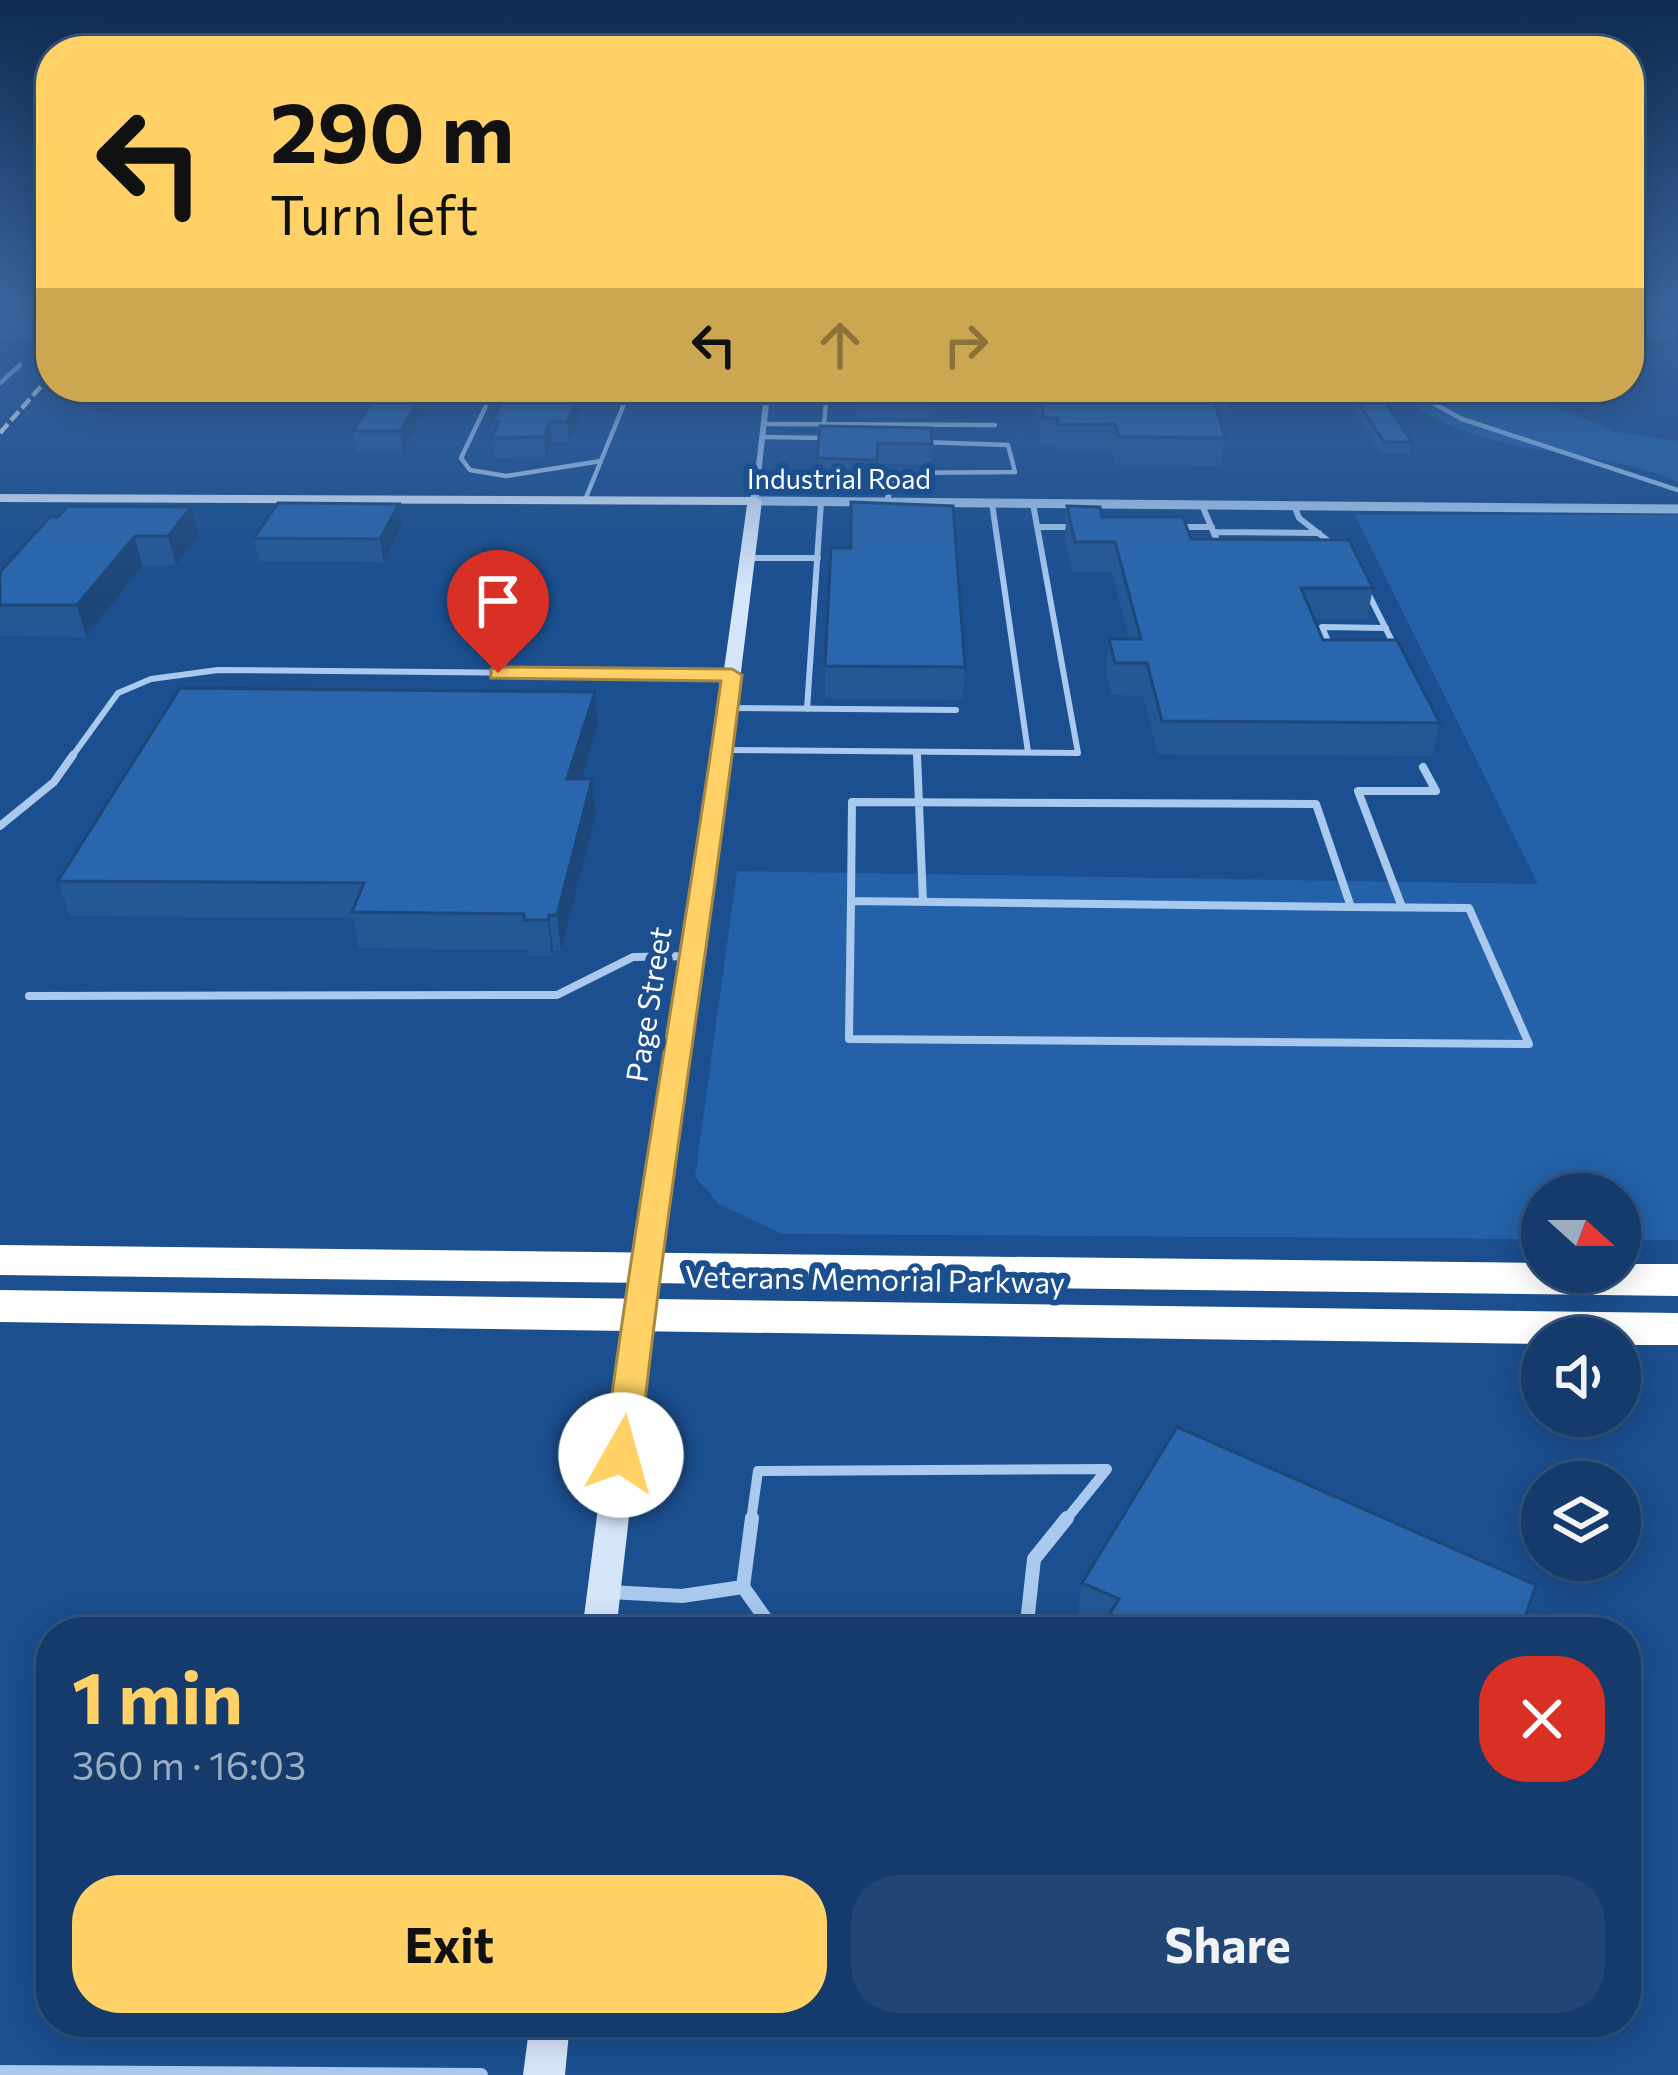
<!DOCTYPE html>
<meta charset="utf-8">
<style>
:root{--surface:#143b6b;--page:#214673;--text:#f1f3f6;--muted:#9dadc1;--line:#33557e;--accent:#ffd166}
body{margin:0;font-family:Commissioner,sans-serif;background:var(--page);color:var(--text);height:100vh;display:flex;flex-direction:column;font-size:45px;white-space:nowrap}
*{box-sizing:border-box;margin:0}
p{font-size:39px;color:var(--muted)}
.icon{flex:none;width:66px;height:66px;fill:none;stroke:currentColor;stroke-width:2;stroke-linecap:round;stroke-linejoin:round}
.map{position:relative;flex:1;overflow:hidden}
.drawer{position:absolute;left:36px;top:1617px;width:1605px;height:420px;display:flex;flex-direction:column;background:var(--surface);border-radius:48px;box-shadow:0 6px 30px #0003,0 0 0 3px var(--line)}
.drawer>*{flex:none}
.top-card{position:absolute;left:36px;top:36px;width:1608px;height:366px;border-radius:48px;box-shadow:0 6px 30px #0003,0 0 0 3px var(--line);background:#ffd166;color:#111;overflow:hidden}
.needle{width:78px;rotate:111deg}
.controls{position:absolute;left:1521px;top:1173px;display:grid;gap:24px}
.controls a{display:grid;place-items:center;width:120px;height:120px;border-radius:50%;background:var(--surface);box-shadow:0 6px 30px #0003,0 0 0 3px var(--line);font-size:60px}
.pin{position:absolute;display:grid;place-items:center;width:102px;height:102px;color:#fff;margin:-123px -51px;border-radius:50% 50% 50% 0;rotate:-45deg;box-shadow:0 0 12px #0007}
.pin .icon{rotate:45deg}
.me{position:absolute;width:132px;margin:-66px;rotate:7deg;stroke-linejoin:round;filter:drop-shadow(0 0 9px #0008)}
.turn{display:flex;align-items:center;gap:42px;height:252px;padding:0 36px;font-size:54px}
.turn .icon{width:156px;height:156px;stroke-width:2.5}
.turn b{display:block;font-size:84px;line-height:102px}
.lanes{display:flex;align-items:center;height:114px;padding:0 36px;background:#0003;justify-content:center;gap:60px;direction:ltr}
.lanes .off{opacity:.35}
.round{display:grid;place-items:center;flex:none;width:126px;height:126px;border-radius:48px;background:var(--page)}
.summary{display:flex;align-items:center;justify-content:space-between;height:204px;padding:0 36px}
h1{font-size:72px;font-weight:700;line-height:90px;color:var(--accent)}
.action{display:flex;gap:24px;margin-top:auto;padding:24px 36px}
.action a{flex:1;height:138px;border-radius:48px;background:var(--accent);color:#111;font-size:48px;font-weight:700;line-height:138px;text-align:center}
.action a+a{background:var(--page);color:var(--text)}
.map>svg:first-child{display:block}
.green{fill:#2461a8}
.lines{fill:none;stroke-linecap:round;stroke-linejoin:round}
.stream{stroke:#9cc4f0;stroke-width:4.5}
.lane-far4{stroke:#a9c9ee;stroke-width:4.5}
.lane-far3{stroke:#a9c9ee;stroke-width:6}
.lane-far2{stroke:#a9c9ee;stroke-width:8}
.lane-far1{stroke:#a9c9ee;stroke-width:10}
.lane{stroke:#a9c9ee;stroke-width:14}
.street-far1{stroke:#a9c9ee;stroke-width:6}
.street{stroke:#a9c9ee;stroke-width:9}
.secondary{fill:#d6e6fa;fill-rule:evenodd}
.highway{fill:#fff;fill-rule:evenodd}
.rail{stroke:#fff;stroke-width:4.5;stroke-dasharray:12 4.5;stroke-linecap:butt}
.wall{fill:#245895}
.shaded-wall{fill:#1d4779}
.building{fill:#2a66ad;stroke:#1d4779;stroke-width:3}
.route{fill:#ffd166;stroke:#a68842;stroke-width:3}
.labels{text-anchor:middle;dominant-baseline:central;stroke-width:12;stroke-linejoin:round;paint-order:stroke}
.far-street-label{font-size:27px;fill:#fff;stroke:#1b4f8f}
.street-label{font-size:30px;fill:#fff;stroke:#1b4f8f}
</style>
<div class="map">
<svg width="1678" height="2075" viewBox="0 0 1678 2075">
<rect width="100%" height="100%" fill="#1b4f8f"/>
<path class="green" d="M0 299H51V340H0Z
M1389 387H1509L1616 432 1678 441V481C1578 441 1481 465 1389 387Z
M1355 515H1678V1240H1620V1194H1542V1239L782 1234 719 1204 695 1177 737 871 1538 884Z"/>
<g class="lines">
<path class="stream" d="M1426 387 1431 402 1462 419 1678 490"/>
<path class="lane-far4" d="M0 383 20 365
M495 387 461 458 470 470 506 476 601 461
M768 391 827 392
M764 424 995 425
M824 425 827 388
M762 437 828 438
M585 500 631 387
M888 500 895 473 1015 472 1008 445 922 442"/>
<path class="lane-far3" d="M887 502 888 497
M992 503 1028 752
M1202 505 1221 550
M1294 505 1299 518 1336 547
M1037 527H1074
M1175 527H1212
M1214 532 1319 533
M748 558H818
M1366 589 1396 649
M1330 646 1322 627 1386 628
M727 708 956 710
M807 709 821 502
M724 750 1078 753 1033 504
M917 752V758
M71 758 118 693 151 679 218 670 732 675"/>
<path class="lane-far2" d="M917 755 923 902
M0 826 54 782 73 755
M851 901 1351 907
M851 901 849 1039 1529 1044 1469 908 1351 907
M851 901 852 802 1316 804 1351 907
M1402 907 1358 791H1436L1423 767
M29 996 557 995 633 957 695 956"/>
<path class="lane-far1" d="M751 1521 758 1471 1107 1469 1065 1521"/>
<path class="lane" d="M752 1518 743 1587 775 1632
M610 1592 682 1596 743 1587
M1026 1632 1034 1559 1067 1518
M0 2072 481 2075"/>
<path class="street-far1" d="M755 500 768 387"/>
<path class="street" d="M755 497V501L1678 509"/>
<path class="secondary" d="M0 494 755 497 762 501 706 956 657 1268 616 1632H582L629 1268 684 956 747 505 0 502Z
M530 2022H570L565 2075H523Z"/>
<path class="highway" d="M0 1245 1542 1263V1272H1620V1264H1678V1296L0 1275Z
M0 1290 1678 1313V1345H1620V1338H1542V1344L0 1322Z"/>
<path class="rail" d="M0 433 51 375"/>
</g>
<path class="wall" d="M1629 299 1678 326V369H1642L1629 358Z
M857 387H966V404L929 403V418H857Z
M1038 387H1263L1262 393 1228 411H1217L1225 438 1221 466 1116 465 1112 452H1056L1055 445H1041L1037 400Z
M1353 394 1412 442 1409 454H1381L1351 405Z
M587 399 569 442H552L546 457 493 458 492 422Z
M424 417 403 452H357L353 431Z
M820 426 932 444V465L878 464 876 481 817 480V458Z
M1067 506 1373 588 1367 619H1314L1323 640 1440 723 1432 756 1158 754 1143 696 1111 695 1106 671 1109 639H1129L1112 572H1072L1065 536Z
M50 517 198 536 176 565 142 566 86 637 0 636V572Z
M402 526 384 562 259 561 254 538Z
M825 666 965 667 963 700 825 698Z
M595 692 598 725 581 779H592L596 813 561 951H553L552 956H529L528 950 359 948 353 918 70 916 58 881Z
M1082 1583 1520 1632 1099 1631 1077 1621Z"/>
<path class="shaded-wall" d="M583 387H586L587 399 569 442 567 422Z
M1231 387H1263L1262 393 1228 411Z
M421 396 424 417 403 452 400 431Z
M550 422 552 442 546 457 544 437Z
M399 504 402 526 384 562 380 539Z
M191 507 198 536 176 565 168 536Z
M135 536 142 566 86 637 77 605Z
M595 692 598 725 571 814 567 779Z
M592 779 596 813 561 951 557 915Z
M549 915 553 951 552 956 548 920Z"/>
<path class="building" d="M1629 299H1646L1678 326V344H1649L1629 327Z
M509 387H583L567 422H550L544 437 491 438 499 422H492Z
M858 387H929L930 391H858Z
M1040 387H1210L1225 438 1119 437 1115 424 1058 425 1057 418H1043Z
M1353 394H1380L1412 442H1384Z
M421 396 400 431H353L375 397Z
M820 426 931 428 932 444 878 443 877 460 817 458Z
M851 502 953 506 965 667 825 666 831 548H851Z
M278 503 399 504 380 539 254 538Z
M68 506 191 507 168 536H135L77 605H0V572L50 517H58Z
M1067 506 1100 507 1102 517H1183L1191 539 1349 540 1373 588H1301L1323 640H1397L1440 723 1162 721 1147 663H1115L1109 639H1141L1115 542H1075Z
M180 688 595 692 567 779H592L557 915H549L548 920H524V914L352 912 364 883 58 881Z
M1177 1427 1536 1585 1520 1632H1098L1119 1599 1082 1583Z
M1053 1618 1083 1632H1044Z"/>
<linearGradient id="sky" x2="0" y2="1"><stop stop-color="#0f2b4f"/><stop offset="0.51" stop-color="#39639b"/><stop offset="1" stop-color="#39639b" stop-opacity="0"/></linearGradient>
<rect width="1678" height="589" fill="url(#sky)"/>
<path class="route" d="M498 667 732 669 742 675C711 936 667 1194 639 1455L634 1465 621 1469 609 1465 604 1455C637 1196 685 940 721 681L491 678V669Z"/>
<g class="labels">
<g class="far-street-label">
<text x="839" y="478">Industrial Road</text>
</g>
<g class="street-label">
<text transform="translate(647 1004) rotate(-81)">Page Street</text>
<text transform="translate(875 1278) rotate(1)">Veterans Memorial Parkway</text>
</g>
</g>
</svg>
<div class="controls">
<a><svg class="needle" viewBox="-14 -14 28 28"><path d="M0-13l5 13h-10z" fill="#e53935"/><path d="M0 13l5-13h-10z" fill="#9dadc1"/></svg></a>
<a><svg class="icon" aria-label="sound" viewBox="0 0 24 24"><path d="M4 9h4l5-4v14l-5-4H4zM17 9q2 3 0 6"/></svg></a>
<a><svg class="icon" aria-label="layers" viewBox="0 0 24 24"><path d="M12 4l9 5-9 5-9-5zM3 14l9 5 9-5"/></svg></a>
</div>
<div class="pin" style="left:498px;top:673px;background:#d93025"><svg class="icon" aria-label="arrive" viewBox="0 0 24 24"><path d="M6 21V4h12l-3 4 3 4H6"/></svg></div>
<svg class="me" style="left:621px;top:1455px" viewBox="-20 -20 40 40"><circle r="19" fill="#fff"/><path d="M0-13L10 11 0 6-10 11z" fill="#ffd166"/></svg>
<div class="top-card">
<div class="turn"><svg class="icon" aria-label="left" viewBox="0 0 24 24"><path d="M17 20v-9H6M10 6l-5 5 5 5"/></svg><div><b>290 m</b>Turn left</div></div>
<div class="lanes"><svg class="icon" aria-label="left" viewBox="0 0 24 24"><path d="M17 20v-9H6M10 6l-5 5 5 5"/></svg><svg class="icon off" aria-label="ahead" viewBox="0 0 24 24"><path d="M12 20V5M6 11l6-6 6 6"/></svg><svg class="icon off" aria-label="right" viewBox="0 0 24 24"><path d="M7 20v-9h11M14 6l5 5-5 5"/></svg></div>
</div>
<section class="drawer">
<div class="summary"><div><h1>1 min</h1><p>360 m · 16:03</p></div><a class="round" style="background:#d93025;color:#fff"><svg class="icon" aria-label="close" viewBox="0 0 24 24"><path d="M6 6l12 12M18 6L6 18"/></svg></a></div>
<div class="action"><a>Exit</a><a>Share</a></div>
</section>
</div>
